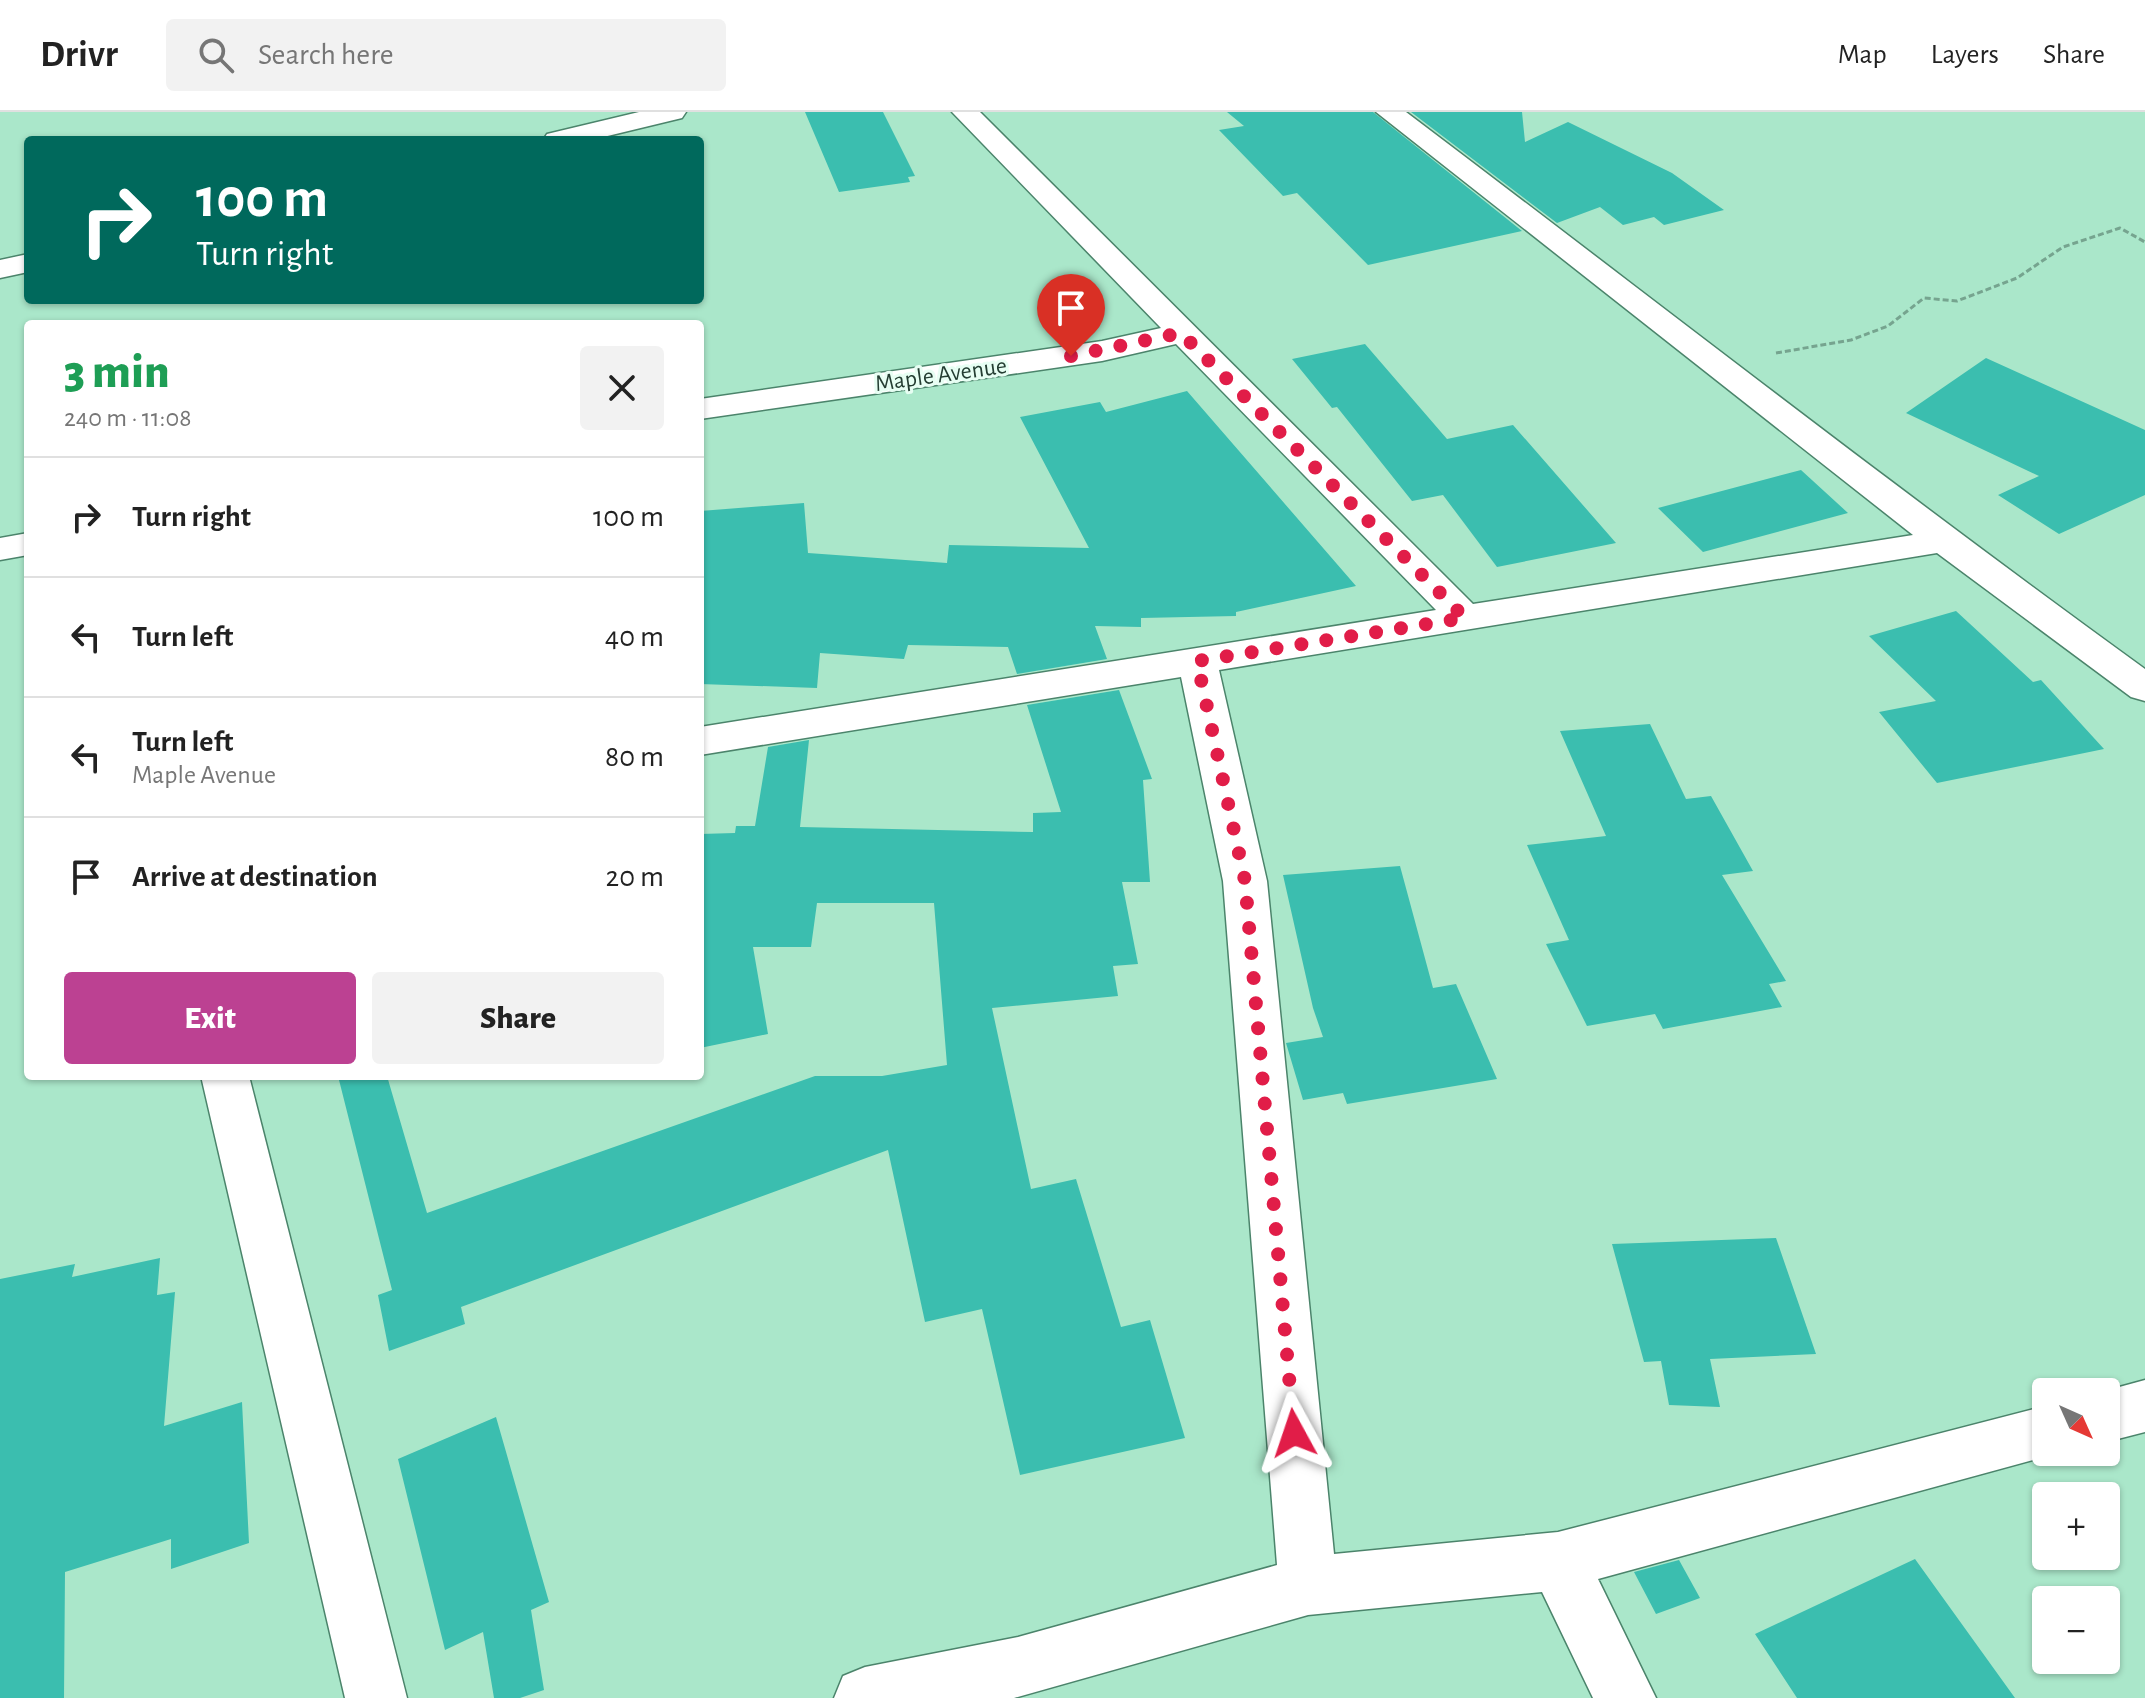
<!DOCTYPE html>
<meta charset="utf-8">
<style>
:root{--surface:#fff;--page:#f2f2f2;--text:#222;--muted:#767676;--line:#e0e0e0;--accent:#bc4192}
body{margin:0;font-family:"Alegreya Sans",sans-serif;background:var(--page);color:var(--text);height:100vh;display:flex;flex-direction:column;font-size:30px;white-space:nowrap}
*{box-sizing:border-box;margin:0}
p{font-size:26px;color:var(--muted)}
.icon{flex:none;width:44px;height:44px;fill:none;stroke:currentColor;stroke-width:2;stroke-linecap:round;stroke-linejoin:round}
.map{position:relative;flex:1;overflow:hidden}
.side{position:absolute;left:24px;top:208px;width:680px;height:760px;display:flex;flex-direction:column;background:var(--surface);border-radius:8px;box-shadow:0 2px 6px #0004}
.side>*{flex:none}
.banner{position:absolute;left:24px;top:24px;width:680px;height:168px;border-radius:8px;box-shadow:0 2px 6px #0004;background:#00695c;color:#fff;overflow:hidden}
.needle{width:52px;rotate:135deg}
.tools{position:absolute;left:2032px;top:1266px;display:grid;gap:16px}
.tools a{display:grid;place-items:center;width:88px;height:88px;border-radius:8px;background:var(--surface);box-shadow:0 2px 6px #0004;font-size:40px}
.pin{position:absolute;display:grid;place-items:center;width:68px;height:68px;color:#fff;margin:-82px -34px;border-radius:50% 50% 50% 0;rotate:-45deg;box-shadow:0 0 8px #0007}
.pin .icon{rotate:45deg}
.me{position:absolute;width:88px;margin:-44px;rotate:355deg;stroke-linejoin:round;filter:drop-shadow(0 0 6px #0008)}
.turn{display:flex;align-items:center;gap:28px;height:168px;padding:0 40px;font-size:36px}
.turn .icon{width:104px;height:104px;stroke-width:2.5}
.turn b{display:block;font-size:56px;line-height:68px}
.round{display:grid;place-items:center;flex:none;width:84px;height:84px;border-radius:8px;background:var(--page)}
.summary{display:flex;align-items:center;justify-content:space-between;height:136px;padding:0 40px}
h1{font-size:48px;font-weight:800;line-height:60px;color:#1e9e55}
.cta{display:flex;gap:16px;margin-top:auto;padding:16px 40px}
.cta a{flex:1;height:92px;border-radius:8px;background:var(--accent);color:#fff;font-size:32px;font-weight:800;line-height:92px;text-align:center}
.cta a+a{background:var(--page);color:var(--text)}
ul{padding:0;list-style:none}
li{display:flex;align-items:center;gap:24px;height:120px;padding:0 40px;border-top:2px solid var(--line)}
li div{flex:1}
li b{display:block;font-size:30px}
li em{font-style:normal}
header{display:flex;align-items:center;gap:48px;box-sizing:border-box;height:112px;padding:0 40px;background:var(--surface);border-bottom:2px solid var(--line)}
header strong{font-size:38px}
nav{display:flex;gap:44px;margin-inline-start:auto;font-size:28px}
.search{width:560px;height:72px;background:var(--page);display:flex;align-items:center;gap:20px;box-sizing:border-box;padding:0 28px;border-radius:8px;color:var(--muted);font-size:30px}
.map>svg:first-child{display:block}
.building{fill:#3bbeaf}
.lines{fill:none;stroke-linecap:round;stroke-linejoin:round}
.street-casing{stroke:#4b846b;stroke-width:3}
.path{stroke:#76a48f;stroke-width:3;stroke-dasharray:6 3;stroke-linecap:butt}
.street{fill:#fff;fill-rule:evenodd}
.route{stroke:#e11d48;stroke-width:14;stroke-dasharray:0 25.2}
.labels{text-anchor:middle;dominant-baseline:central;stroke-width:6;stroke-linejoin:round;paint-order:stroke}
.far-street-label{font-size:24px;fill:#243d32;stroke:#e7fef3}
</style>
<header>
<strong>Drivr</strong>
<div class="search"><svg class="icon" aria-label="search" viewBox="0 0 24 24"><circle cx="10" cy="10" r="6"/><path d="M15 15l6 6"/></svg>Search here</div>
<nav><a>Map</a><a>Layers</a><a>Share</a></nav>
</header>
<div class="map">
<svg width="2145" height="1586" viewBox="0 0 2145 1586">
<rect width="100%" height="100%" fill="#aae7ca"/>
<path class="building" d="M805 0H883L915 64 908 65 910 70 839 80Z
M1227 0H1373L1522 119 1368 153 1297 81 1283 84 1219 18 1244 14Z
M1411 0H1522L1525 30 1568 10 1672 61 1724 98 1664 113 1654 105 1623 113 1600 95 1557 111Z
M1365 232 1447 327 1513 313 1616 431 1497 455 1443 383 1412 389 1337 295 1332 296 1292 247Z
M1986 246 2145 318V383L2059 422 1998 383 2039 364 1906 301Z
M1187 279 1356 474 1236 500V504L1141 506V515L1095 514 1107 547 1017 562 1008 535 908 533 904 547 820 541 817 576 700 572V399L804 391 808 441 947 451 949 433 1089 436 1020 305 1100 290 1106 300Z
M1801 358 1848 401 1703 440 1658 396Z
M1956 499 2033 570 2041 568 2104 637 1937 671 1879 600 1936 589 1869 524Z
M1119 578 1152 667 1143 668 1150 770H1122L1138 852 1113 854 1118 884 992 896 1031 1077 1076 1067 1121 1215 1150 1208 1185 1326 1020 1363 982 1197 925 1210 888 1038 461 1195 465 1212 389 1239 378 1183 392 1178 338 964H387L427 1101 815 964H882L947 953 934 791H817L811 835H753L768 922 700 936V722L735 721 736 714H755L768 635 809 628 800 715 1033 720V701L1061 700 1027 593Z
M1650 612 1686 687 1711 684 1753 759 1722 763 1786 869 1769 872 1782 895 1663 917 1655 902 1587 914 1546 832 1569 828 1527 733 1606 724 1560 619Z
M1400 754 1433 876 1456 872 1497 967 1347 992 1343 981 1303 988 1286 931 1323 925 1313 896 1283 763Z
M1776 1126 1816 1242 1710 1247 1720 1295 1669 1293 1661 1249 1644 1250 1612 1132Z
M160 1146 157 1183 175 1180 164 1314 242 1290 249 1431 171 1457V1427L65 1460 64 1586H0V1167L75 1152 72 1165Z
M496 1305 549 1490 531 1498 544 1578 520 1586H494L483 1520 445 1538 398 1347Z
M1915 1447 2015 1586H1797L1755 1522Z
M1679 1448 1700 1486 1656 1502 1634 1460Z"/>
<g class="lines">
<defs>
<path id="street" d="M639 0H686L682 6 591 28H543L547 22Z
M952 0H980L1473 492 1913 423 1376 0H1406C1652 186 1895 376 2145 557V589L2131 585 1937 441 1219 558 1267 769 1334 1442 1558 1420 2046 1294V1340H2062L1598 1467 1656 1586H1593L1542 1480 1308 1503 1014 1586H834L843 1564 865 1555 1018 1525 1277 1453 1223 769 1181 565 700 643V615L1436 498 1176 232 1102 249 700 307V287L1102 229 1161 216Z
M28 142V160L0 166V148Z
M28 421V443L0 448V426Z
M201 964H249L407 1586H345Z
M2145 1268V1320L2106 1330V1280H2101Z"/>
</defs>
<use href="#street" class="street-casing"/>
<path class="path" d="M1776 241 1851 228 1888 214 1924 186 1957 189 2017 166 2063 135 2120 116 2145 130"/>
<use href="#street" class="street"/>
</g>
<g class="lines">
<path class="route" d="M1071 244 1181 221 1465 506 1197 549 1245 769 1294 1321"/>
</g>
<g class="labels">
<g class="far-street-label">
<text transform="translate(941 263) rotate(-8)">Maple Avenue</text>
</g>
</g>
</svg>
<div class="tools">
<a><svg class="needle" viewBox="-14 -14 28 28"><path d="M0-13l5 13h-10z" fill="#e53935"/><path d="M0 13l5-13h-10z" fill="#767676"/></svg></a>
<a>+</a>
<a>−</a>
</div>
<div class="pin" style="left:1071px;top:244px;background:#d93025"><svg class="icon" aria-label="arrive" viewBox="0 0 24 24"><path d="M6 21V4h12l-3 4 3 4H6"/></svg></div>
<svg class="me" style="left:1294px;top:1321px" viewBox="-20 -20 40 40"><path d="M0-17L14 15 0 8-14 15z" fill="#e11d48" stroke="#fff" stroke-width="4"/></svg>
<div class="banner">
<div class="turn"><svg class="icon" aria-label="right" viewBox="0 0 24 24"><path d="M7 20v-9h11M14 6l5 5-5 5"/></svg><div><b>100 m</b>Turn right</div></div>
</div>
<section class="side">
<div class="summary"><div><h1>3 min</h1><p>240 m · 11:08</p></div><a class="round"><svg class="icon" aria-label="close" viewBox="0 0 24 24"><path d="M6 6l12 12M18 6L6 18"/></svg></a></div>
<ul>
<li><svg class="icon" aria-label="right" viewBox="0 0 24 24"><path d="M7 20v-9h11M14 6l5 5-5 5"/></svg><div><b>Turn right</b></div><em>100 m</em></li>
<li><svg class="icon" aria-label="left" viewBox="0 0 24 24"><path d="M17 20v-9H6M10 6l-5 5 5 5"/></svg><div><b>Turn left</b></div><em>40 m</em></li>
<li><svg class="icon" aria-label="left" viewBox="0 0 24 24"><path d="M17 20v-9H6M10 6l-5 5 5 5"/></svg><div><b>Turn left</b><p>Maple Avenue</p></div><em>80 m</em></li>
<li><svg class="icon" aria-label="arrive" viewBox="0 0 24 24"><path d="M6 21V4h12l-3 4 3 4H6"/></svg><div><b>Arrive at destination</b></div><em>20 m</em></li>
</ul>
<div class="cta"><a>Exit</a><a>Share</a></div>
</section>
</div>
